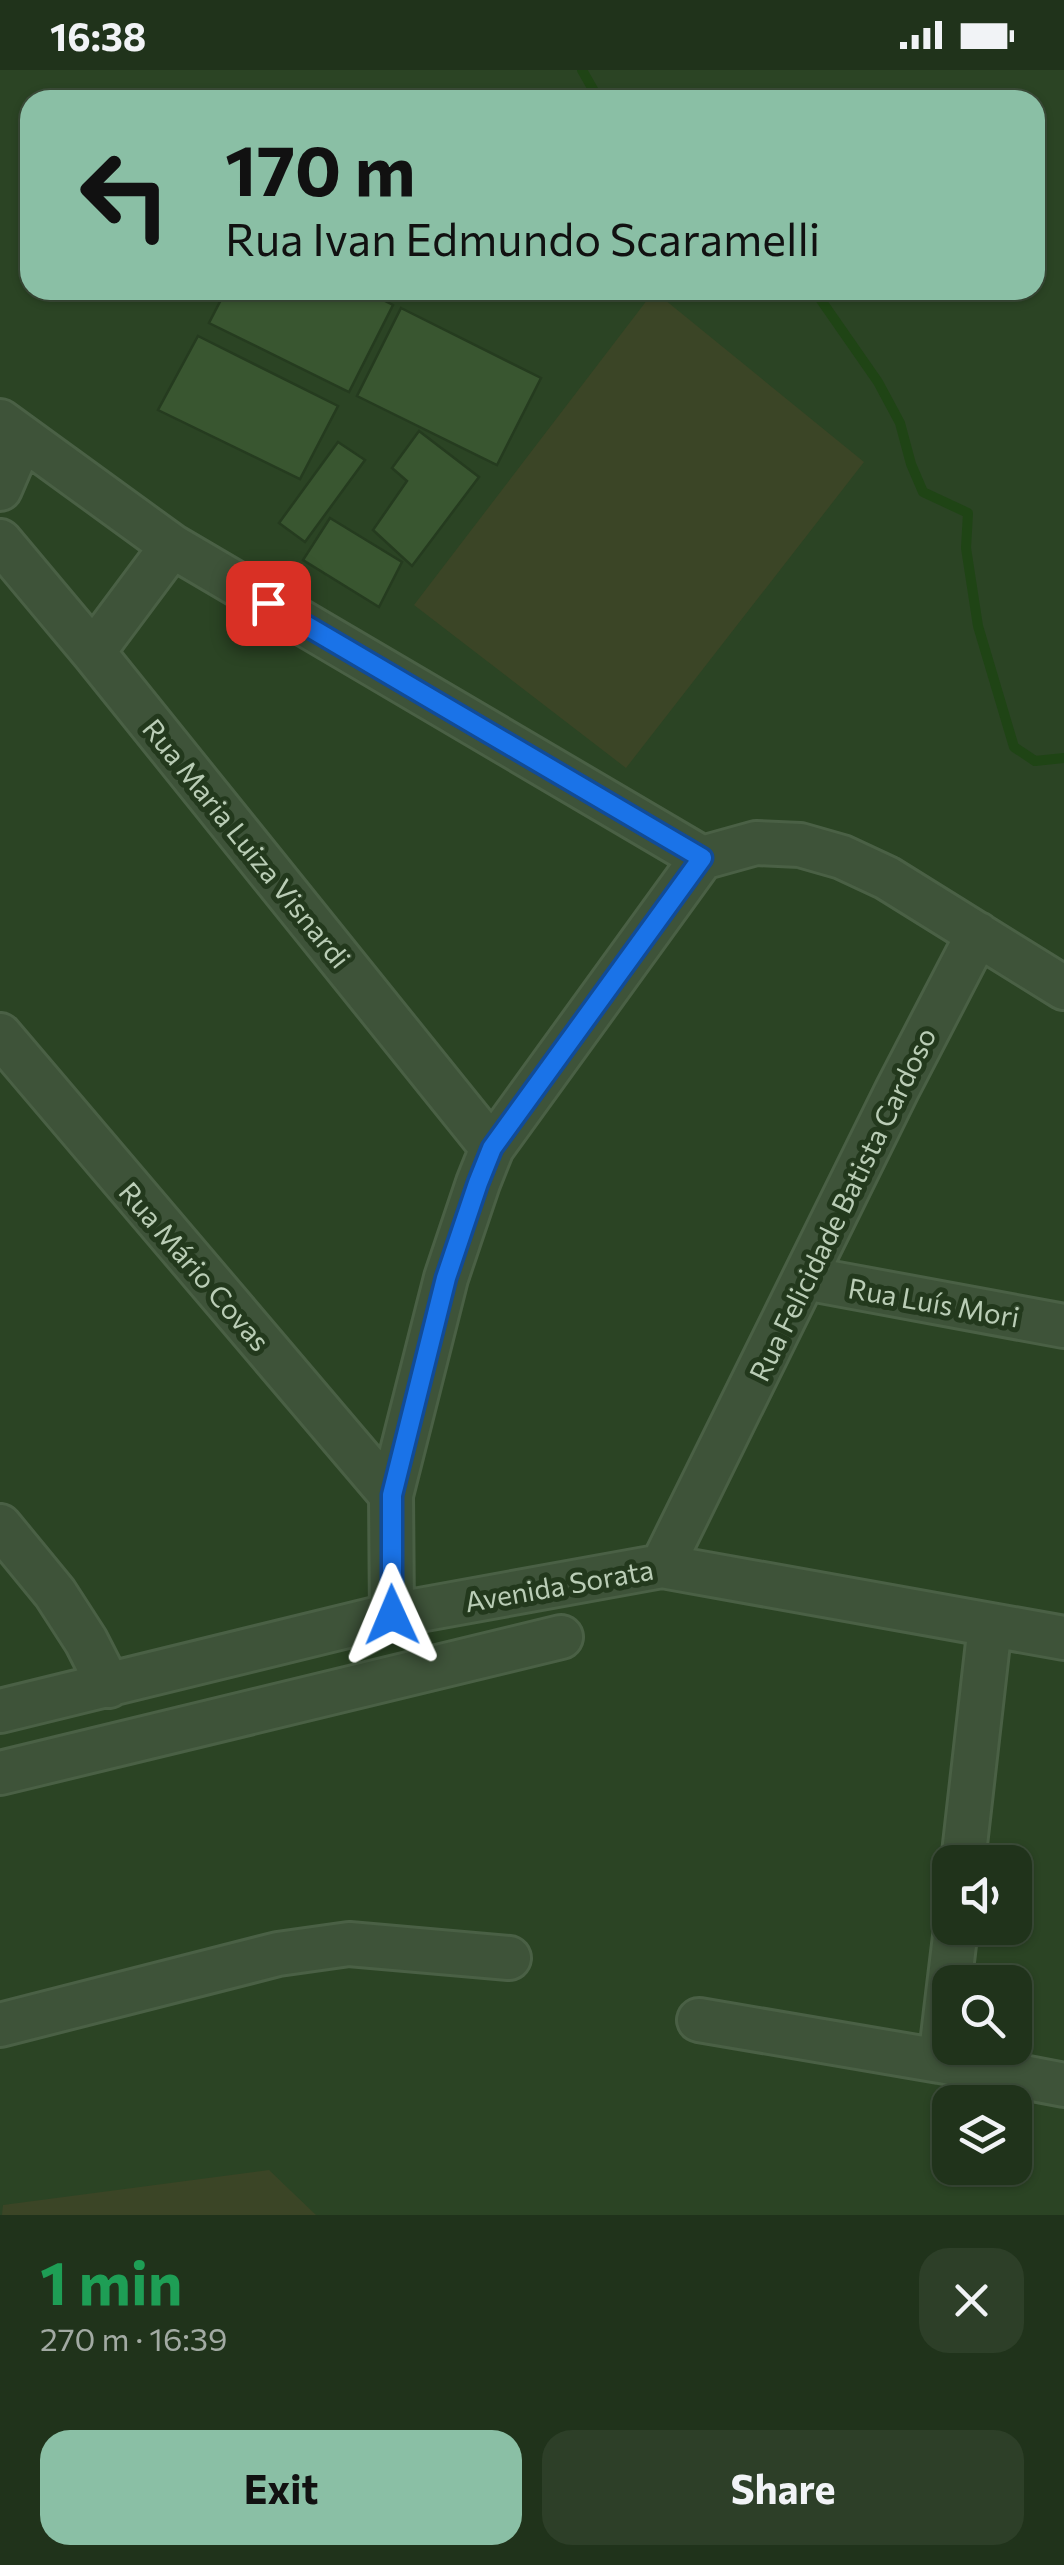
<!DOCTYPE html>
<meta charset="utf-8">
<style>
:root{--surface:#20331b;--page:#2d3f28;--text:#f1f3f6;--muted:#a2aaa3;--line:#3d4e3a;--accent:#8abfa5}
body{margin:0;font-family:Commissioner,sans-serif;background:var(--page);color:var(--text);height:100vh;display:flex;flex-direction:column;font-size:38px;white-space:nowrap}
*{box-sizing:border-box;margin:0}
p{font-size:32px;color:var(--muted)}
.icon{flex:none;width:55px;height:55px;fill:none;stroke:currentColor;stroke-width:2;stroke-linecap:round;stroke-linejoin:round}
.map{position:relative;height:2145px;overflow:hidden}
.panel{display:flex;flex-direction:column;background:var(--surface);flex:1}
.panel>*{flex:none}
.hud{position:absolute;left:20px;top:20px;width:1025px;height:210px;border-radius:30px;box-shadow:0 2px 8px #0004,0 0 0 2px var(--line);background:#8abfa5;color:#111;overflow:hidden}
.buttons{position:absolute;left:932px;top:1775px;display:grid;gap:20px}
.buttons a{display:grid;place-items:center;width:100px;height:100px;border-radius:20px;background:var(--surface);box-shadow:0 2px 8px #0004,0 0 0 2px var(--line);font-size:50px}
.pin{position:absolute;display:grid;place-items:center;width:85px;height:85px;color:#fff;margin:-42px;border-radius:20px;box-shadow:0 5px 15px #0006}
.me{position:absolute;width:110px;margin:-55px;rotate:359deg;stroke-linejoin:round;filter:drop-shadow(0 0 8px #0008)}
.turn{display:flex;align-items:center;gap:35px;height:210px;padding:0 40px;font-size:45px}
.turn .icon{width:130px;height:130px;stroke-width:2.5}
.turn b{display:block;font-size:70px;line-height:85px}
.round{display:grid;place-items:center;flex:none;width:105px;height:105px;border-radius:30px;background:var(--page)}
.head{display:flex;align-items:center;justify-content:space-between;height:170px;padding:0 40px}
h1{font-size:60px;font-weight:700;line-height:75px;color:#1e9e55}
.action{display:flex;gap:20px;margin-top:auto;padding:20px 40px}
.action a{flex:1;height:115px;border-radius:30px;background:var(--accent);color:#111;font-size:40px;font-weight:700;line-height:115px;text-align:center}
.action a+a{background:var(--page);color:var(--text)}
.status{display:flex;justify-content:space-between;align-items:center;height:70px;padding:0 50px;background:var(--surface);direction:ltr}
.status svg{height:28px;fill:currentColor}
.map>svg:first-child{display:block}
.green{fill:#3b4526}
.lines{fill:none;stroke-linecap:round;stroke-linejoin:round}
.stream{stroke:#1f4415;stroke-width:10}
.building{fill:#395630;stroke:#253b1f;stroke-width:2.5}
.minor-casing{stroke:#4a6045;stroke-width:48}
.minor{stroke:#3e5339;stroke-width:42}
.route-casing{stroke:#114b97;stroke-width:25}
.route{stroke:#1a73e8;stroke-width:18}
.labels{text-anchor:middle;dominant-baseline:central;stroke-width:10;stroke-linejoin:round;paint-order:stroke}
.street-label{font-size:28px;fill:#bacdb6;stroke:#23391d}
</style>
<div class="status"><b>16:38</b><svg viewBox="0 0 49 12"><path d="M0 12V9h3v3zM5 12V6h3v6zM10 12V3h3v9zM15 12V0h3v12zM26 1h20v11H26zM47 4h2v5h-2z"/></svg></div>
<div class="map">
<svg width="1064" height="2145" viewBox="0 0 1064 2145">
<rect width="100%" height="100%" fill="#2b4424"/>
<path class="green" d="M654 221 864 392 626 698 414 535Z
M269 2100 316 2145H2L3 2135Z"/>
<g class="lines">
<path class="stream" d="M582 0 599 30
M814 220 878 312 900 353 911 394 923 422 968 443 966 478 978 556 1014 677 1035 691 1064 688"/>
</g>
<path class="building" d="M226 220H363L393 235 349 322 209 253Z
M401 238 541 308 497 395 357 326Z
M198 266 338 336 300 409 158 340Z
M419 361 479 407 412 496 373 460 407 411 392 398Z
M338 372 365 390 305 472 279 453Z
M330 448 402 492 379 537 303 490Z"/>
<g class="lines">
<defs>
<path id="minor" d="M0 351 172 476 702 788 756 773 800 775 842 787 887 808 1064 918
M0 419 22 368
M0 471 93 582 492 1078
M93 582 172 476
M0 965 391 1425
M805 1208 1064 1256
M0 1456 55 1523 86 1571 109 1616
M662 1496 897 1020 978 864
M392 1545 391 1425 446 1208 478 1113 492 1078 702 788
M0 1641 392 1545 662 1496 1064 1568
M0 1703 561 1567
M963 1792 990 1555
M699 1950 940 1991 1064 2015
M0 1955 278 1884 349 1874 509 1888
M940 1991 956 1858"/>
</defs>
<use href="#minor" class="minor-casing"/>
<use href="#minor" class="minor"/>
</g>
<g class="lines">
<defs>
<path id="route" d="M268 533 702 788 492 1078 478 1113 446 1208 392 1425V1545"/>
</defs>
<use href="#route" class="route-casing"/>
<use href="#route" class="route"/>
</g>
<g class="labels">
<g class="street-label">
<text transform="translate(247 773) rotate(51)">Rua Maria Luiza Visnardi</text>
<text transform="translate(842 1134) rotate(-64)">Rua Felicidade Batista Cardoso</text>
<text transform="translate(195 1196) rotate(49)">Rua Mário Covas</text>
<text transform="translate(934 1232) rotate(10)">Rua Luís Mori</text>
<text transform="translate(559 1515) rotate(-10)">Avenida Sorata</text>
</g>
</g>
</svg>
<div class="buttons">
<a><svg class="icon" aria-label="sound" viewBox="0 0 24 24"><path d="M4 9h4l5-4v14l-5-4H4zM17 9q2 3 0 6"/></svg></a>
<a><svg class="icon" aria-label="search" viewBox="0 0 24 24"><circle cx="10" cy="10" r="6"/><path d="M15 15l6 6"/></svg></a>
<a><svg class="icon" aria-label="layers" viewBox="0 0 24 24"><path d="M12 4l9 5-9 5-9-5zM3 14l9 5 9-5"/></svg></a>
</div>
<div class="pin" style="left:268px;top:533px;background:#d93025"><svg class="icon" aria-label="arrive" viewBox="0 0 24 24"><path d="M6 21V4h12l-3 4 3 4H6"/></svg></div>
<svg class="me" style="left:392px;top:1545px" viewBox="-20 -20 40 40"><path d="M0-17L14 15 0 8-14 15z" fill="#1a73e8" stroke="#fff" stroke-width="4"/></svg>
<div class="hud">
<div class="turn"><svg class="icon" aria-label="left" viewBox="0 0 24 24"><path d="M17 20v-9H6M10 6l-5 5 5 5"/></svg><div><b>170 m</b>Rua Ivan Edmundo Scaramelli</div></div>
</div>
</div>
<section class="panel">
<div class="head"><div><h1>1 min</h1><p>270 m · 16:39</p></div><a class="round"><svg class="icon" aria-label="close" viewBox="0 0 24 24"><path d="M6 6l12 12M18 6L6 18"/></svg></a></div>
<div class="action"><a>Exit</a><a>Share</a></div>
</section>
